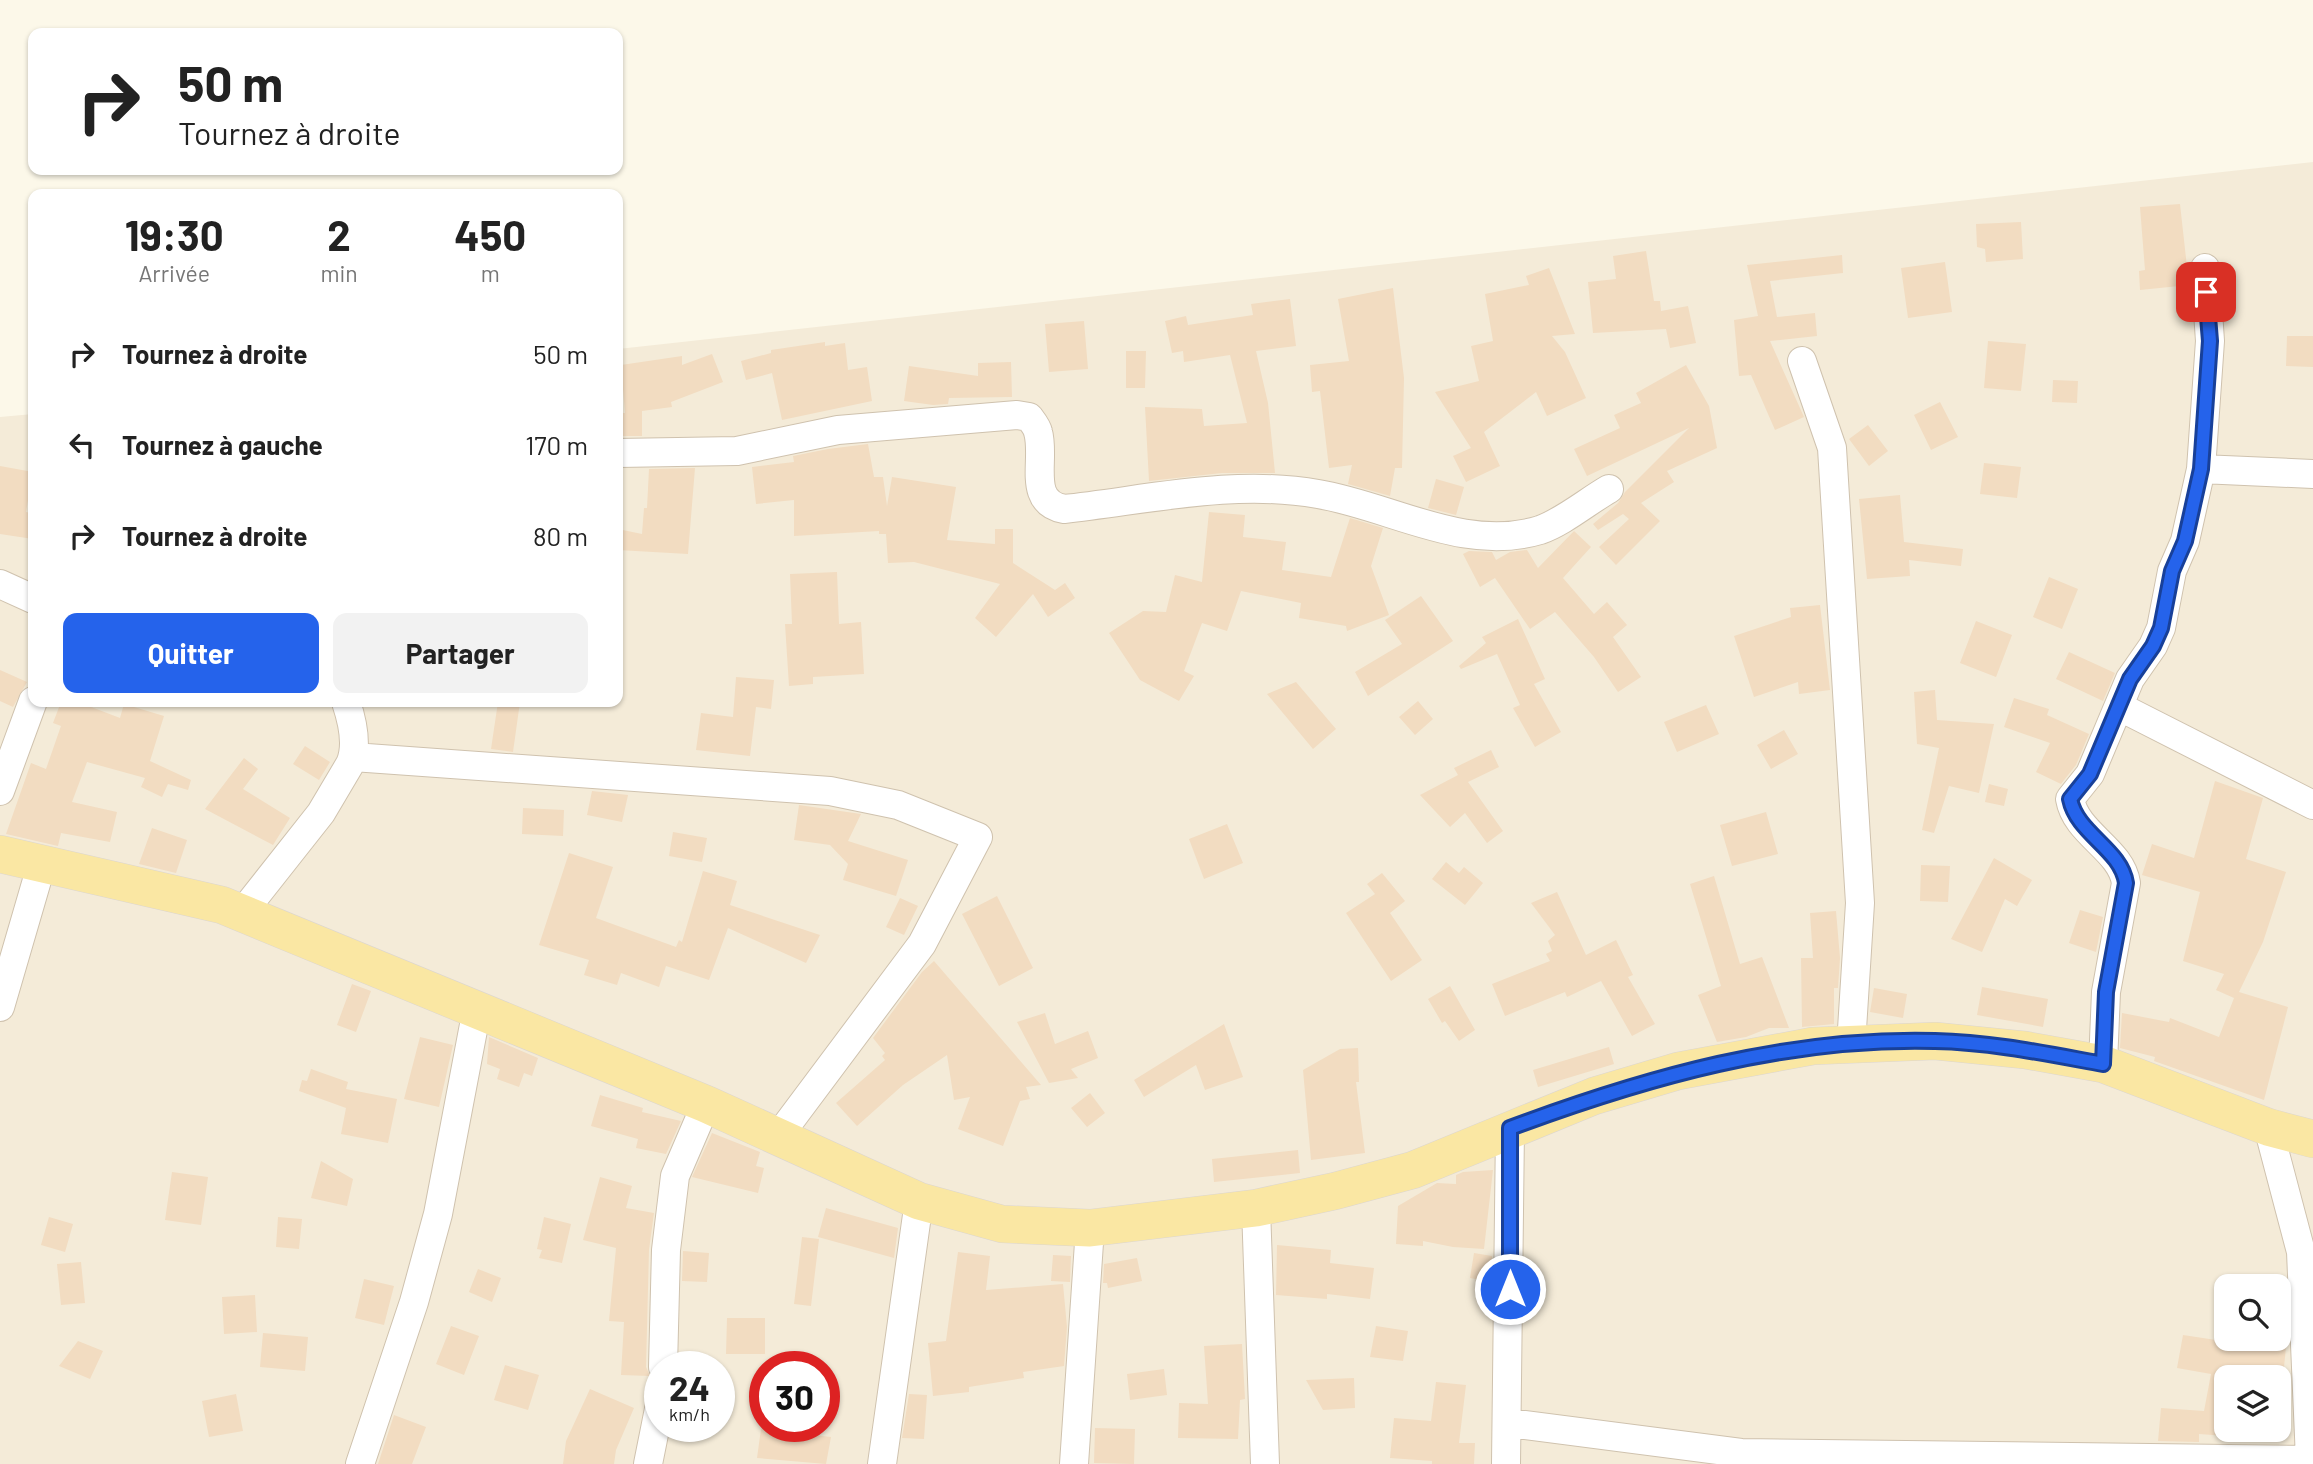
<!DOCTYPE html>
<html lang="fr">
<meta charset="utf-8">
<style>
:root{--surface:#fff;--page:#f2f2f2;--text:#222;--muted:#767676;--accent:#2563eb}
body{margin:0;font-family:Barlow,sans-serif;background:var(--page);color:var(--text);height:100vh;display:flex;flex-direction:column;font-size:26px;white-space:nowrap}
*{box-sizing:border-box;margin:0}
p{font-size:23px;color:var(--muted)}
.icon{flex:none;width:38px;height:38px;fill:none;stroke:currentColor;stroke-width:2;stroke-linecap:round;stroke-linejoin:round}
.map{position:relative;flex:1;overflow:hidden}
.drawer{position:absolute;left:28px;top:189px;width:595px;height:518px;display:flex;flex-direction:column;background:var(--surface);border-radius:14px;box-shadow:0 2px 5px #0004}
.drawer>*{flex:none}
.banner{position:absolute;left:28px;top:28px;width:595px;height:147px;border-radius:14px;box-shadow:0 2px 5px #0004;background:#fff;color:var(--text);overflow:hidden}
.controls{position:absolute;left:2214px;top:1274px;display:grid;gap:14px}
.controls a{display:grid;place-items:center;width:77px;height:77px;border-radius:14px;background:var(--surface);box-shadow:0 2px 5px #0004;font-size:35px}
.speed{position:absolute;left:644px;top:1351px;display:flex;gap:14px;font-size:35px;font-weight:700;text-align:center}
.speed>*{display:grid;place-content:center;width:91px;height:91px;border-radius:50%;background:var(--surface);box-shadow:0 2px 5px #0004;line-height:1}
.speed small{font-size:18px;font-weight:400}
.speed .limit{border:10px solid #d22;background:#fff;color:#111}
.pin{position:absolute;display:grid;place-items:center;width:60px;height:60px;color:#fff;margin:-30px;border-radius:14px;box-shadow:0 4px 10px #0006}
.me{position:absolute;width:77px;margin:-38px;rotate:0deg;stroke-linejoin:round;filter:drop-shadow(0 0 5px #0008)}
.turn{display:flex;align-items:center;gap:24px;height:147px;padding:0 35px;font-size:32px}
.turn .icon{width:91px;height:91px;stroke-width:2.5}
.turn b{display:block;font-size:49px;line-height:60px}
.eta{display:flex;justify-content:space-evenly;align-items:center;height:119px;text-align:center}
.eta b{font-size:42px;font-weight:700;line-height:49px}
.action{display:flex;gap:14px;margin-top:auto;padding:14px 35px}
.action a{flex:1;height:80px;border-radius:14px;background:var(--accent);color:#fff;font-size:28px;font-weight:700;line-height:80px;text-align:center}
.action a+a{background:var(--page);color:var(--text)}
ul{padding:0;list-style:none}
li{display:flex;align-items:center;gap:21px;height:91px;padding:0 35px}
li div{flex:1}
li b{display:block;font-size:26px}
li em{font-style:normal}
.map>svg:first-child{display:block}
.residential{fill:#f4ebd8;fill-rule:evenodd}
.building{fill:#f2dcc1}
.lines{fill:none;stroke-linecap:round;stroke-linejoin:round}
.minor-casing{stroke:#cfc2ae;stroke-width:30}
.major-casing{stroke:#dcd6d0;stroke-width:38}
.minor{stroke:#fff;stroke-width:28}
.major{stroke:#fae7a3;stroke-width:37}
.route-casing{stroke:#184099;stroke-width:18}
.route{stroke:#2563eb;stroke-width:12}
</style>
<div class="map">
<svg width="2313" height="1464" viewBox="0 0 2313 1464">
<rect width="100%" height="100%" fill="#fcf8e9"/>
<path class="residential" d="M2313 162V1464H0V417L33 414V702H618V349ZM2226 1286H2278V1339H2226ZM660 1367H719V1426H660ZM765 1367H824V1426H765ZM2226 1377H2278V1430H2226Z"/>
<path class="building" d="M2180 204 2189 285 2140 290 2139 271 2145 270 2140 207Z
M2021 222 2023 259 1986 262 1985 249 1977 247 1976 224Z
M1646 251 1654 301H1660L1661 311 1688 306 1696 343 1670 348 1666 329 1593 333 1588 282 1616 279 1613 256Z
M1842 255 1843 273 1770 281 1777 317 1815 313 1817 336 1770 341 1804 417 1775 430 1751 375 1739 376 1734 320 1758 316 1747 265Z
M1945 262 1952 312 1908 318 1901 268Z
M1549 268 1575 334 1552 336 1565 352 1586 398 1547 416 1536 392 1484 432 1500 466 1466 482 1453 456 1471 448 1435 392 1479 381 1471 346 1493 341 1485 294 1529 285 1526 276Z
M1393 288 1404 378 1402 468H1395L1390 496 1348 484 1352 465 1329 468 1320 391 1312 392 1310 365 1349 361 1338 299Z
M1290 299 1296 346 1256 351 1268 403 1275 473H1222L1149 481 1145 407 1202 409 1204 426 1247 423 1230 355 1184 362 1183 351 1172 353 1165 321 1186 316 1188 325 1253 315 1251 304Z
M1084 321 1088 369 1049 372 1045 324Z
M2287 336H2313V367L2286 366Z
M1988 341 2026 344 2021 391 1984 388Z
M825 342V346L845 343 848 370 867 367 872 401 782 420 772 373 746 380 741 361 771 353V350Z
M1126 351H1146L1145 388H1126Z
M712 354 723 382 671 402 672 407 642 411V436H618V413H625L621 365 682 356V365Z
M1011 362 1012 397 949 398 948 404 933 405 904 401 909 366 978 376V363Z
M1686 365 1709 406 1717 448 1667 471 1674 482 1641 503 1660 521 1616 565 1599 547 1629 519 1623 514 1598 530 1593 524 1618 503 1625 492 1689 428 1587 476 1574 449 1620 428 1614 415 1641 403 1636 393Z
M2053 380 2078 381 2077 403 2052 402Z
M1940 402 1958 437 1931 450 1914 415Z
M1868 425 1888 451 1869 466 1849 439Z
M868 444 874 477H883L887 506 892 477 956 487 947 540 995 544V529H1013V563L1055 590 1065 583 1075 598 1048 617 1033 594 996 637 975 618 1000 584 914 562 888 563 886 534H879V531L794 536V500L756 504 752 467 794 462 793 456 828 449Z
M1984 463 2021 467 2017 498 1980 494Z
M0 466 33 472 26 512 31 513 33 539 0 534Z
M695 468 688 554 618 550V529L642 534 644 508H647L649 469Z
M1436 479 1464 487 1456 515 1428 508Z
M1900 495 1904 542 1963 549 1961 566 1909 560 1910 576 1867 579 1859 499Z
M1209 512 1245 515 1243 537 1286 542 1282 570 1331 577 1350 518 1383 528 1371 566 1389 615 1347 631 1346 626 1299 618 1301 603 1241 591 1227 631 1202 623 1184 671 1194 676 1179 701 1140 680 1109 633 1143 611 1166 612 1175 575 1202 582Z
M1574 531 1591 547 1563 578 1594 614 1607 602 1627 625 1613 637 1641 677 1618 692 1594 657 1555 612 1530 629 1495 578 1480 587 1463 554 1469 551 1492 552 1496 560 1510 552 1527 550 1538 568Z
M837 572 839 624 861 622 864 674 813 677V684L789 686 785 624H792L790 574Z
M2049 577 2078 589 2062 629 2033 617Z
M1421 596 1453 641 1368 696 1355 672 1402 644 1385 620Z
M1820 605 1830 690 1799 694 1798 682 1754 697 1734 636 1791 617 1790 608Z
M1518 619 1545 679 1534 684 1561 732 1535 747 1513 708 1520 705 1497 654 1461 669 1459 666 1486 643 1482 637Z
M1976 621 2012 635 1996 677 1960 663Z
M2069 652 2115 673 2103 701 2056 679Z
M0 670 27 682 13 707 0 701Z
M736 677 774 680 771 709 756 707 750 756 696 750 701 713 733 717Z
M1296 682 1336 729 1313 749 1267 694Z
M1935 690 1937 720 1994 724 1979 793 1949 786 1934 833 1922 830 1939 748 1917 744 1914 692Z
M2014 698 2049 709 2047 715 2089 734 2076 765 2061 784 2036 772 2050 743 2004 727Z
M1418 701 1433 719 1415 735 1399 717Z
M61 702H78L120 718 124 704 164 716 150 761 191 780 188 790 168 784 162 797 141 787 145 778 87 762 72 802 117 812 110 842 61 833 58 846 6 834 31 763 46 769 61 726 53 723Z
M498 702H520L513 752 491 749Z
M1706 705 1719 734 1677 752 1664 722Z
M1784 730 1798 754 1771 769 1757 745Z
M305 746 330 762 319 780 293 764Z
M1491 750 1499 767 1468 782 1503 831 1487 843 1465 813 1450 827 1420 795 1458 775 1454 768Z
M244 758 258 769 243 789 290 818 273 845 205 809Z
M2215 781 2263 798 2246 859 2286 872 2263 942 2239 992 2288 1007 2264 1100 2154 1061 2155 1057 2120 1048 2122 1013 2169 1022 2170 1018 2219 1037 2234 998 2216 990 2224 974 2183 961 2200 892 2142 875 2152 844 2194 858Z
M1989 784 2008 789 2004 806 1985 802Z
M592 791 628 795 622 822 587 815Z
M799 805 861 814 848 841 908 860 896 896 843 880 848 864 830 845 794 840Z
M523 808 564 810 563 836 522 834Z
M1766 812 1778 854 1732 866 1720 825Z
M1227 824 1243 863 1204 879 1189 839Z
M152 828 187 840 176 873 139 864Z
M673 832 707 838 702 862 669 856Z
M569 853 613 867 596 918 676 947 679 940 682 942 703 871 737 881 730 905 820 935 806 963 728 928 709 980 666 966 659 987 621 973 617 985 584 975 589 960 539 945Z
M1994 858 2032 880 2017 906 2005 899 1982 952 1951 939Z
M1446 862 1459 873 1464 867 1483 883 1465 905 1432 879Z
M1921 865 1950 866 1948 902 1920 901Z
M1382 873 1405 901 1390 913 1422 960 1391 981 1346 913 1375 894 1367 884Z
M1714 876 1740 964 1762 957 1789 1028H1769L1746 1037 1717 1042 1698 995 1721 986 1690 884Z
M1557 892 1586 955 1616 940 1633 975 1628 977 1655 1024 1632 1036 1601 981 1567 997 1565 992 1505 1016 1492 984 1550 961 1546 954 1552 951 1548 941 1555 935 1531 903Z
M997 896 1033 968 999 986 962 914Z
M900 898 918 906 904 935 886 927Z
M2080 910 2103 917 2096 952 2069 943Z
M1836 911 1840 958 1838 988H1834V1024L1802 1027 1801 958H1813L1810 913Z
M934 961 1041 1085 1026 1087 1030 1099 1020 1101 1003 1146 958 1129 970 1097 954 1100 947 1055 903 1085 857 1126 836 1103 885 1060 882 1056 885 1053 873 1038 922 972Z
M352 984 371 991 356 1032 337 1025Z
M1450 986 1475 1030 1459 1041 1445 1021 1442 1023 1428 999Z
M1982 987 2048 999 2043 1027 1977 1015Z
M1874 988 1907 994 1903 1018 1870 1012Z
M1045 1013 1055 1044 1088 1031 1098 1058 1071 1069 1078 1078 1049 1083 1017 1022Z
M1224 1024 1243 1077 1205 1090 1196 1065 1144 1097 1134 1080Z
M420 1037 453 1045 439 1107 404 1099Z
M489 1037 538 1058 532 1076 524 1073 519 1087 497 1079 500 1069 487 1064Z
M1609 1047 1614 1064 1538 1087 1533 1070Z
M1358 1048 1359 1082H1356L1365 1153 1311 1160 1303 1070 1340 1049Z
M311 1069 348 1082 346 1089 397 1099 388 1143 341 1134 346 1108 299 1091 302 1080 307 1081Z
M1090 1093 1105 1113 1087 1127 1071 1108Z
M600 1095 643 1108 642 1112 681 1121 666 1154 636 1148 638 1139 591 1126Z
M712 1133 760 1152 756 1166 764 1168 758 1193 692 1177Z
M1298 1150 1300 1173 1214 1182 1212 1159Z
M321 1161 353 1179 347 1206 311 1198Z
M1493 1170 1484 1249 1453 1247 1423 1241V1246L1396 1244 1398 1206 1437 1183 1456 1184V1175L1463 1172Z
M172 1172 208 1177 201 1225 165 1220Z
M600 1177 632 1186 626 1208 654 1213 649 1250 646 1367 650 1376 621 1375 624 1322 609 1321 616 1248 583 1240Z
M826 1208 898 1228 894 1258 818 1237Z
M49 1217 73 1224 65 1252 41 1245Z
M278 1217 302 1219 299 1249 276 1247Z
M544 1217 571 1224 562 1263 539 1258 542 1250 537 1249Z
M802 1237 819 1239 811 1306 794 1304Z
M1277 1245 1331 1250 1330 1263 1374 1268 1370 1299 1327 1294V1299L1276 1295Z
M683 1251 709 1253 707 1282 682 1281Z
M958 1252 990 1256 986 1290 1063 1284 1067 1327 1064 1366 1023 1372 1024 1378 969 1387V1392L933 1396 928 1343 946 1341Z
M1474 1253 1492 1256V1282L1470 1278Z
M1053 1255 1071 1256 1070 1282 1051 1281Z
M1137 1258 1142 1281 1108 1288 1107 1283H1103L1104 1264Z
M81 1262 85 1303 61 1305 57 1264Z
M478 1269 501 1278 492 1302 469 1292Z
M364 1279 394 1286 384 1325 355 1318Z
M255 1295 257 1332 224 1334 222 1297Z
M727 1318H765V1354H726Z
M451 1326 479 1336 464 1375 436 1364Z
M1376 1326 1408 1331 1403 1361 1370 1357Z
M263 1333 308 1337 305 1371 260 1367Z
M2183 1335 2216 1340 2242 1339 2241 1344 2286 1347 2283 1377H2226V1436L2199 1434V1442L2158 1441 2161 1408 2204 1411 2211 1374 2177 1368Z
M78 1341 103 1351 90 1379 59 1366Z
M1242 1344 1245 1399 1240 1400 1238 1439 1178 1438 1179 1403 1208 1404 1204 1346Z
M505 1365 539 1375 528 1410 494 1400Z
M1164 1369 1167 1395 1130 1400 1127 1374Z
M1354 1378 1355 1408 1323 1410 1306 1380Z
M1436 1382 1466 1385 1459 1443H1475L1474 1464H1432V1461L1390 1458 1394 1418 1431 1421Z
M590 1389 634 1408 616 1450 614 1464H563L566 1441Z
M236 1394 243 1431 209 1437 202 1401Z
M909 1394 927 1395 924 1439 902 1438Z
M394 1415 426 1427 412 1464H378Z
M1095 1428 1135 1429 1134 1464 1094 1463Z
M761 1429 831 1437 826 1464 757 1458Z"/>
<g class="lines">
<defs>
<path id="minor" d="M1802 361 1832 448 1860 903 1851 1045
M618 453 737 451 838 430 1017 415 1029 417C1032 421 1037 427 1038 432 1046 459 1026 502 1064 509 1147 500 1234 479 1318 494 1391 506 1464 553 1540 530 1563 522 1588 501 1609 489
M2201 469 2313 474
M0 584 33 599
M2120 707 2313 805
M353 757 830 791 898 805 978 837 922 944 777 1138
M0 791 33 701
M242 913 321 813 350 764C358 746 352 720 346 702
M0 1007 42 863
M2103 1064 2106 992 2126 883C2121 849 2076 834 2070 799L2090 774 2130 679 2153 646 2161 628 2172 571 2185 541 2201 469 2210 341 2205 268
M2268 1127 2301 1252 2310 1459
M1256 1208 1265 1464
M663 1367 666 1250 675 1176 706 1104
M1509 1423 1741 1453 2313 1460
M360 1464 414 1302 438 1214 477 1009
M648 1464 660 1404
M882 1464 919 1201
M1074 1464 1090 1228
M1506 1464 1510 1128"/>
<path id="major" d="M0 854 222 905 706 1104 919 1201 1002 1224 1090 1228 1256 1208 1335 1191 1413 1170 1594 1096 1678 1071 1813 1046 1935 1041 2025 1050 2103 1064 2268 1127 2313 1139"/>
</defs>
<use href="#minor" class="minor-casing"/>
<use href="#major" class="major-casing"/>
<use href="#minor" class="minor"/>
<use href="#major" class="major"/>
</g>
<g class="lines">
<defs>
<path id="route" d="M1510 1289V1128C1647 1077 1788 1037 1935 1041 1991 1042 2048 1054 2103 1064L2106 992 2126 883C2121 849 2077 834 2070 799L2090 774 2130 679 2153 646 2161 628 2172 571 2185 541 2201 469 2210 341 2206 292"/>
</defs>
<use href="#route" class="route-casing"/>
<use href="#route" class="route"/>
</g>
</svg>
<div class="controls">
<a><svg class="icon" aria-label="search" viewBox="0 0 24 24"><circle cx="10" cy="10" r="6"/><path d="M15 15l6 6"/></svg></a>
<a><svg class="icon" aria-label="layers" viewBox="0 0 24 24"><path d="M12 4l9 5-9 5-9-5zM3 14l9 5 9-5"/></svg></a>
</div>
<div class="speed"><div>24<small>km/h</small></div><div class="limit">30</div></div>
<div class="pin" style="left:2206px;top:292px;background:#d93025"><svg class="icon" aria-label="arrive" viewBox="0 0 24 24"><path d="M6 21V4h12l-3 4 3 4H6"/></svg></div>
<svg class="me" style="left:1510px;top:1289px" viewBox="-20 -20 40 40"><circle r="17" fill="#2563eb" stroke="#fff" stroke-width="3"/><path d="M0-11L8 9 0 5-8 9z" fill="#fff"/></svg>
<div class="banner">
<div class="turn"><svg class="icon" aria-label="right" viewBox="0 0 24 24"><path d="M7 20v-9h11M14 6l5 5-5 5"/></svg><div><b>50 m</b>Tournez à droite</div></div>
</div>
<section class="drawer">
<div class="eta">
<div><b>19:30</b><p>Arrivée</p></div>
<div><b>2</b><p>min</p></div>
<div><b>450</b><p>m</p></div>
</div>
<ul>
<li><svg class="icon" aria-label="right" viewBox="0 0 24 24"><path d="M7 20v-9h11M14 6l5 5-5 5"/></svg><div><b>Tournez à droite</b></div><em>50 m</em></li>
<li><svg class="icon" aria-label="left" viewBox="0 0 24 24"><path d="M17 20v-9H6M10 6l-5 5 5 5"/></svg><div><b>Tournez à gauche</b></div><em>170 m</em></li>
<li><svg class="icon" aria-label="right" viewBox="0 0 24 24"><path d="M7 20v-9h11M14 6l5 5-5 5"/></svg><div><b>Tournez à droite</b></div><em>80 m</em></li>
</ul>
<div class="action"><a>Quitter</a><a>Partager</a></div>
</section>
</div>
